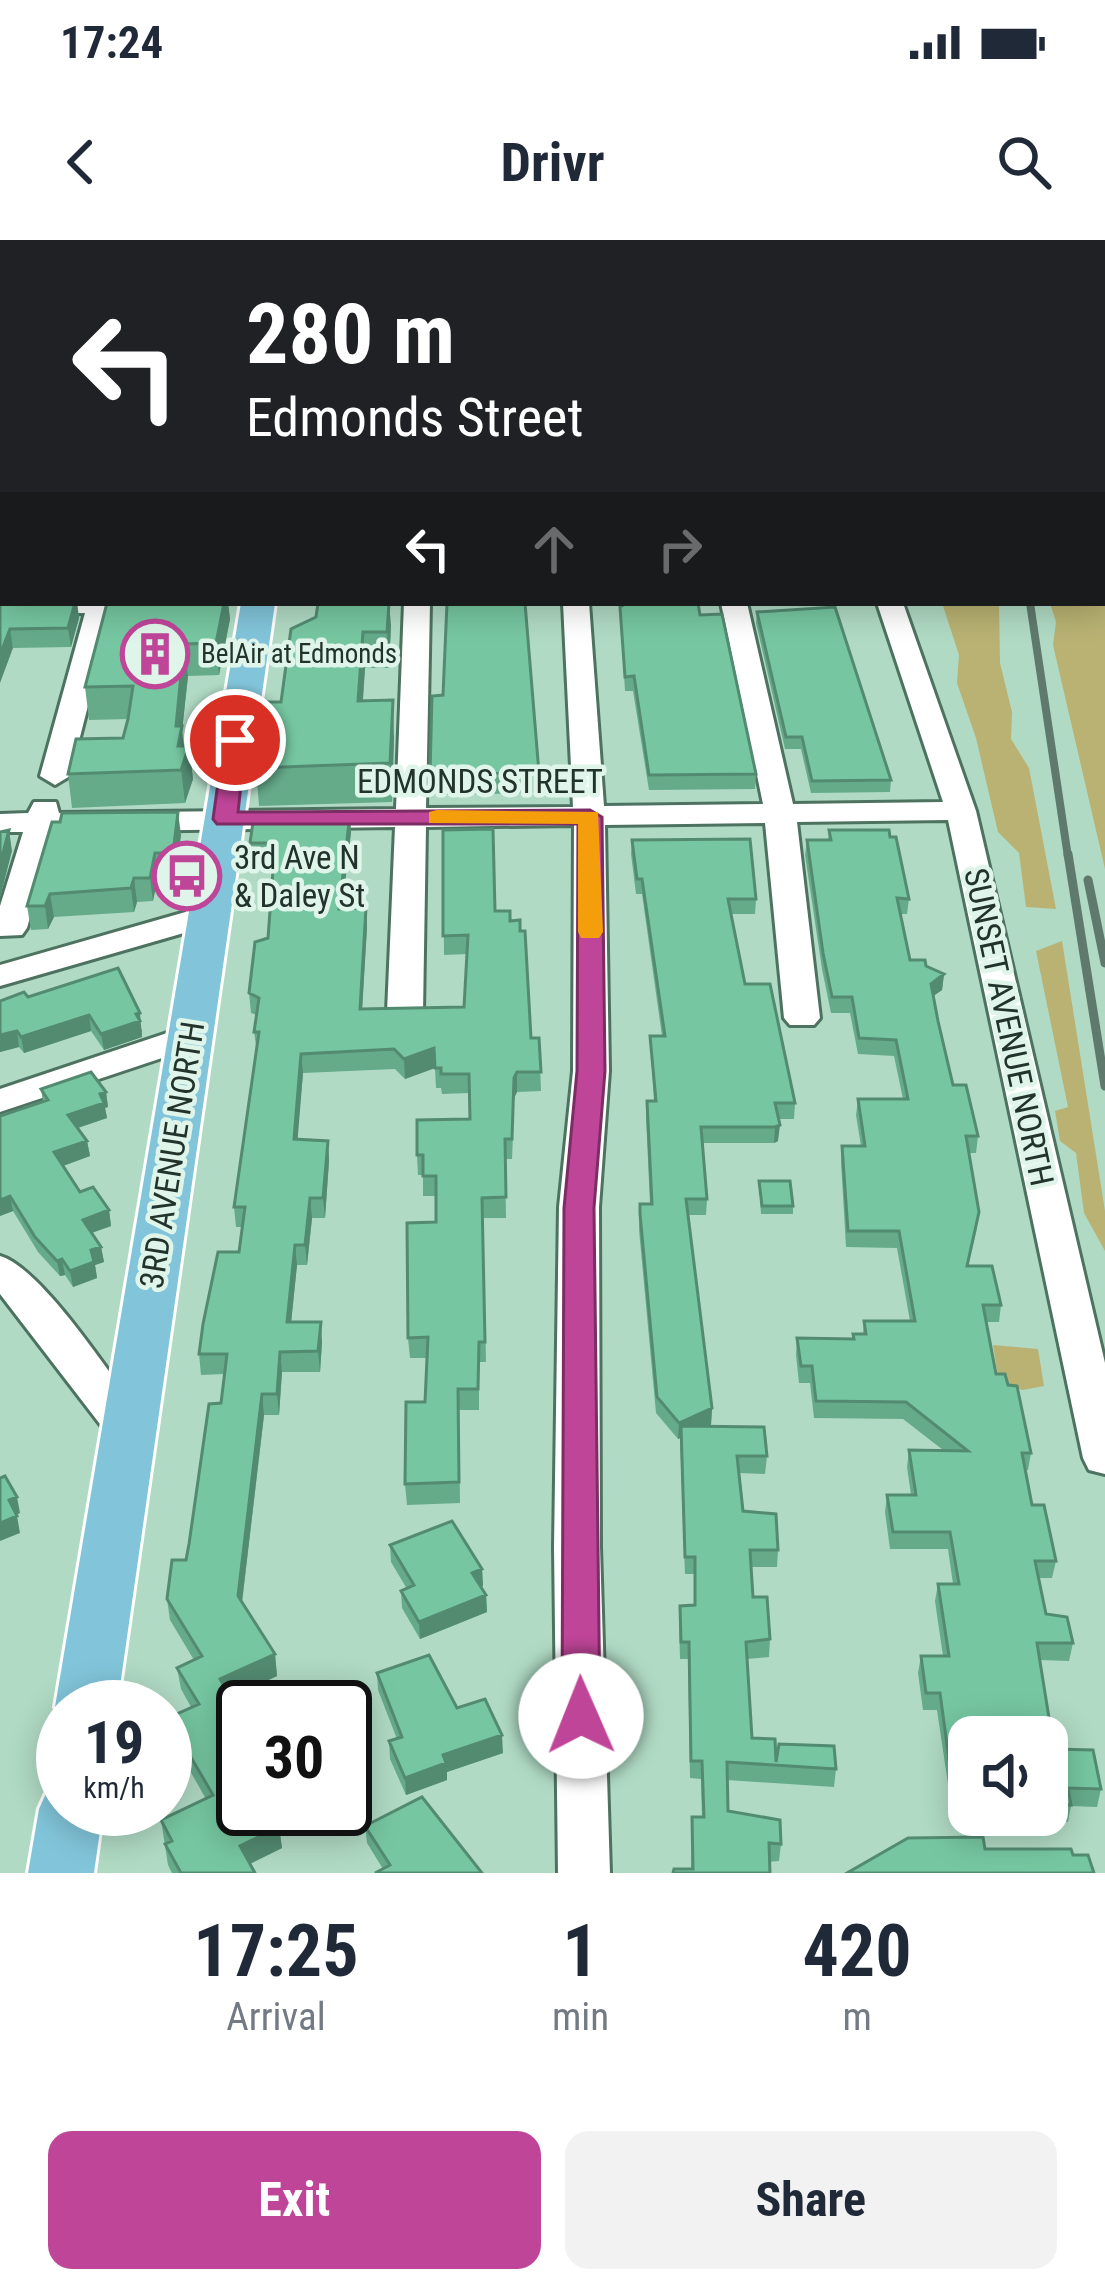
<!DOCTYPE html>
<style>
:root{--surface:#fff;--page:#f2f2f3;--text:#1f2937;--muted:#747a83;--accent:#bf4598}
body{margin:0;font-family:"Roboto Condensed",sans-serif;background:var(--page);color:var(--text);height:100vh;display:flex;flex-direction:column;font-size:45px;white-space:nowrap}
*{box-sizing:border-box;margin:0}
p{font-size:39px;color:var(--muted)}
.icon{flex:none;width:66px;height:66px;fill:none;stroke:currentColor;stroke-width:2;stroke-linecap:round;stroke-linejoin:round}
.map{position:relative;height:1633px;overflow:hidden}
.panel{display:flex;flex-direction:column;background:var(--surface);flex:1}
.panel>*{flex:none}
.banner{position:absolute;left:0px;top:0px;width:1107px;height:366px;box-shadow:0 6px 30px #0003;background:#202124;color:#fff;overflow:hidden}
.tools{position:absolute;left:948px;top:1476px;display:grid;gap:24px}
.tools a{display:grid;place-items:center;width:120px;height:120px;border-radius:24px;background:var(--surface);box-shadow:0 6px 30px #0003;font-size:60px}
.speed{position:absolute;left:36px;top:1440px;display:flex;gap:24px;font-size:60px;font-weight:700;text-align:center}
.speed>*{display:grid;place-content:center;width:156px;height:156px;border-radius:50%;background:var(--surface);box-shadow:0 6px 30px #0003;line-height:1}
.speed small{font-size:30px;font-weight:400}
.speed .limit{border:6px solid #111;border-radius:18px;background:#fff;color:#111}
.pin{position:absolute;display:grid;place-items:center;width:102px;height:102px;color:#fff;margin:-51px;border:6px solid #fff;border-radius:50%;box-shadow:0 3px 12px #0007}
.me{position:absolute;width:132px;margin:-66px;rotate:359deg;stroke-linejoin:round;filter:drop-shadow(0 0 9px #0008)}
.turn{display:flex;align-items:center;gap:42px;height:252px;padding:0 48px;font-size:54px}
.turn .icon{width:156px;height:156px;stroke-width:2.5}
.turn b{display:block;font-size:84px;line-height:102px}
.lanes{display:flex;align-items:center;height:114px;padding:0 48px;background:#0003;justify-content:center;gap:60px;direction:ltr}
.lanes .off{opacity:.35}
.eta{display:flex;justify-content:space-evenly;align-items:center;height:204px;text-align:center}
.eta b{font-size:72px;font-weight:700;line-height:84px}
.primary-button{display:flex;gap:24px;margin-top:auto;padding:24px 48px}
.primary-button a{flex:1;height:138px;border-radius:24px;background:var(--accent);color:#fff;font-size:48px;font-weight:700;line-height:138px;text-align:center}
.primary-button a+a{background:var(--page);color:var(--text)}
.status{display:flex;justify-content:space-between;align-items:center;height:84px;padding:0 60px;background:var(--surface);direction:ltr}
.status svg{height:33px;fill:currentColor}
header{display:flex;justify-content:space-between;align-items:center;height:156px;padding:0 48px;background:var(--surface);font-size:54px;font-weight:700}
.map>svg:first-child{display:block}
.green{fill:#b9b273}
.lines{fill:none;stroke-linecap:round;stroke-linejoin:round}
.minor-casing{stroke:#4d7360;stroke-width:6}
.major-casing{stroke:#fff;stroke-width:6}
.minor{fill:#fff;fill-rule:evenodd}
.major{fill:#82c5da;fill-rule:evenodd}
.rail-far1{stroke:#5f7a6c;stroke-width:8}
.rail{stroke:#5f7a6c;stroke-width:9}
.wall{fill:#65ab8a}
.shaded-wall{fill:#538b71}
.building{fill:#76c7a1;stroke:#538b71;stroke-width:3}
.route{fill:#bf4598;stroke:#7c2d63;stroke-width:3}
.slow{fill:#f59e0b}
.labels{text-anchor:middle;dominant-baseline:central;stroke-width:9;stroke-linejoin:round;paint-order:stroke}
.far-poi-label{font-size:27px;fill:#22332b;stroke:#e0f5ea;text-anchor:start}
.street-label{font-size:33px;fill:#22332b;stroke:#e0f5ea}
.poi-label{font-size:33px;fill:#22332b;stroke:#e0f5ea;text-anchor:start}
</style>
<div class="status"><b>17:24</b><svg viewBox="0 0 49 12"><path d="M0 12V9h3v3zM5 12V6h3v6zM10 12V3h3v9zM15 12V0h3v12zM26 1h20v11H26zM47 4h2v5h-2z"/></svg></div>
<header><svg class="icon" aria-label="back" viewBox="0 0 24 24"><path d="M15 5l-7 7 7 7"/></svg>Drivr<svg class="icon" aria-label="search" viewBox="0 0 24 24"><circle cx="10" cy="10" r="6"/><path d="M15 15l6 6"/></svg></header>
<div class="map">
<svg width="1105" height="1633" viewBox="0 0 1105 1633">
<rect width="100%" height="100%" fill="#b0dac4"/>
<path class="green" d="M1105 199V629L1053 405 1056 382 1050 363H1104Z
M953 363H999L1000 423 1012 472 1011 499 1029 528 1056 669 1026 667 1019 613 998 592 976 498 957 443 959 415 943 366Z
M1062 701 1105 971V1011L1084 973 1076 913 1060 901 1055 871 1068 867 1036 711Z
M993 1105 1038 1109 1044 1146 1023 1150 999 1142Z"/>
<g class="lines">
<defs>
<path id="minor" d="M796 0H817L819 3H798Z
M966 0H986L965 3Z
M1043 0H1063V3H1043Z
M0 104H3V118H0Z
M0 358 3 363H220L207 371 112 372 70 536 55 545 40 536 85 373 0 374Z
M404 363H430L426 568 573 567 563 363H589L604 566 763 564 721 363H747L793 564 943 562 877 363H903L976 571 1105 1123V1234L1089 1230 1083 1218 948 580 797 582 820 778 814 785H790L784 778 765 583 605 585 609 831 599 967 600 1307 610 1633H558L554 1307 559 967 573 831 574 585 426 587 423 772 417 779H393L387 772 395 587 54 592 27 688 22 695 0 696V666L23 592H0V574L28 573 34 562H56L59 573 396 569Z
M210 665 222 668 227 675 222 682 0 746V725Z
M191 785 204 788 209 796 204 804 0 872V849Z
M0 1016C42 1028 114 1140 143 1179L150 1190 143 1201 128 1206 113 1201 0 1054Z"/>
<path id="major" d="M707 0H732L734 3H709Z
M746 0H771L773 3H748Z
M1104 178H1105V196H1104Z
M241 363H275L117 1467H63V1483L55 1467Z
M63 1544V1569H103L94 1633H28L39 1569 48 1549Z"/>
</defs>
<use href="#minor" class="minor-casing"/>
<use href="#major" class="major-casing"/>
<use href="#minor" class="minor"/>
<use href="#major" class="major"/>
<path class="rail-far1" d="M1030 363 1068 617"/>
<path class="rail" d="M1068 614 1105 846
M1088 640 1105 723"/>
</g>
<path class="wall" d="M3 225V357L0 356V300L2 294 0 271 2 264H0V227Z
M3 363H77L79 378 71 407 13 408Z
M107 363H228L230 379 219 435 188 436 182 491 184 506H189L193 539 185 563 72 568 68 534 123 498 128 479 89 480 85 447Z
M620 367 700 375 756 534 755 549 649 550 633 451H625Z
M757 372 891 540 890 552 811 553 801 509H785L756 383Z
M448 376 539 533V553L431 555 430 534 443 455Z
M316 377 391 385 389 428H365L363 461 394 498 392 562 259 566 256 528Z
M60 582 181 595 175 636H158L153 661 137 662 134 672 54 677 48 689 31 690 27 666Z
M443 590 495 671 510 681 531 798H539L541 851 517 852 514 858 512 919H505L506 978H483L486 1122H479V1170H459L460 1263 407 1265 405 1244 425 1162 427 1118H410L408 1098 436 982V956H423V935H418L417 915 470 879 469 853 442 854 441 848H436L435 828 405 839 395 829 303 833 297 899 328 901 329 921 325 978H312L307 1025H297L291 1082 322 1102 320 1132H282L279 1175H264L242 1363 275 1414 277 1436 231 1457 243 1569 279 1587 282 1608 250 1624 255 1633H172L168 1625 161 1580 206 1559 172 1499 168 1478 191 1467 181 1449 177 1428 194 1420 170 1380 167 1359 186 1320 221 1163 224 1134 201 1135 199 1114 239 1012 242 987H236L234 967 257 812 254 792 257 775 251 773 249 753 268 698 273 621 251 622 250 603 351 592 342 669 366 668 367 687 362 769 464 767 467 714 444 715Z
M829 590 909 659 907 674H900L910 720 944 734 942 750 933 756 938 781 953 845 978 896 976 913H969L977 988 968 1026 1001 1065 999 1082H986L996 1134 1008 1145 1031 1213 1028 1230H1025L1032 1265 1056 1321 1052 1338H1039L1046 1374 1073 1403 1069 1421 1040 1420 1054 1509 1101 1549 1097 1567 1071 1566 1068 1582 1001 1576 1047 1575V1497H969V1545L948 1544 937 1470H923L918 1433 921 1416H943L935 1361 938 1344H953L948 1309H890L885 1272 887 1255H911L907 1227 909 1210H943L903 1179 814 1178 810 1143H799L796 1115 797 1098 853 1099 863 1094 864 1081H910L897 1008 846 1007 841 922 842 906H861L856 875 858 859H903L894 816 858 814 850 773H831L822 729 805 615 807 600H828Z
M632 600 756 659 755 674H731L745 744 795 863 794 879H778V901L774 903H702L707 959 706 975H688L712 1168 711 1185 707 1186 767 1216 765 1234 739 1233 743 1271 778 1310 777 1327H751L753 1357 770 1399 769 1417 747 1419 752 1498 776 1522 836 1529 834 1547 727 1540 728 1571 781 1604 779 1621 691 1629 692 1577H702L701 1539 690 1538 688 1419H680L679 1383 680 1366 694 1365V1334H685L680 1198 678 1199 656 1173 639 990 640 964H650L646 877 647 861H654L650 796H662L642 654H636L631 614Z
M28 757 142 789V797L104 810 91 791 24 813 19 807 0 812Z
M41 849 106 852 108 867 105 868 107 878 78 888 87 901 90 916 63 926 80 952 109 970 111 986 92 993 101 1007 104 1022 95 1025 97 1038 73 1047 65 1035 60 1036 38 1012 13 971 0 976V876L43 862Z
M759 941 793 966V974H761Z
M390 1305 482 1329 483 1346 481 1347 486 1355 487 1372 420 1399 402 1368 401 1351 407 1349 391 1322Z
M377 1433 457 1468 503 1513 447 1532V1540L406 1555 390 1519 389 1501 397 1499 378 1450Z
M365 1586 482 1633 383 1629 367 1603Z"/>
<path class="shaded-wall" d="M3 172V191L0 192V174Z
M3 200V219L0 220V201Z
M75 363H77L79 378 71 407 68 388Z
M224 363H228L230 379 219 435 216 403Z
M389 363 391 385 389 428 387 392Z
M10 389 13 408 0 443V415Z
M363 392 365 428 360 498 358 461Z
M184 404 188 436 182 491 185 518 189 506 193 539 185 563 176 486Z
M393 460 394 498 392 562 390 523Z
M178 572 181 595 175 636 173 613Z
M350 574 351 592 340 688 339 669Z
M9 590 12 611 0 658V624Z
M155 613 158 636 153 661 150 638Z
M134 638 137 662 134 672 131 648Z
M50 654 54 677 48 689 45 666Z
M366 668 367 687 361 789 360 769Z
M944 734 942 750 929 759 931 744Z
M140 773 142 797 104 810 101 794Z
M89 775 91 791 24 813 21 797Z
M17 791 19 807 0 812V795Z
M434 808 435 828 405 839 404 819Z
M301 814 303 833 296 919 294 899Z
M517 832V852L514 858 512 919 514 838Z
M106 852 108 867 105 868 107 878 71 890 68 875Z
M780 885 778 901 774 903 775 887Z
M87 901 90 916 57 928 54 912Z
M328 901 329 921 325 978 323 958Z
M10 956 13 971 0 976V960Z
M310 958 312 978 307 1025 305 1005Z
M109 970 111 986 85 995 83 980Z
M295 1005 297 1025 289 1103 287 1082Z
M101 1007 104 1022 95 1025 97 1038 73 1047 70 1031 91 1010Z
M62 1019 65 1035 60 1036 57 1021Z
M321 1082 322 1102 320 1132 318 1111Z
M280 1112 282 1132 279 1175 277 1154Z
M262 1154 264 1175 240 1378 238 1356Z
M712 1168 711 1185 681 1198V1186L680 1198 678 1199 679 1183Z
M17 1257 20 1273 12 1277 9 1260Z
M17 1276 20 1293 0 1301V1283Z
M482 1329 483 1346 473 1350 472 1333Z
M486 1355 487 1372 420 1399 419 1382Z
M275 1414 277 1436 223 1461 220 1439Z
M502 1495 503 1513 447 1532V1540L406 1555 405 1538 443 1515Z
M279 1587 282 1608 243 1627 240 1606Z"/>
<path class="building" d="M0 0H550L547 3H3V33L0 34Z
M573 0H679V3H573Z
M871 0H945L944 3H871Z
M989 0H1019V3H988Z
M3 49V76L0 74V51Z
M0 125 3 128V172L0 174Z
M3 225V246H0V227Z
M3 290V340L0 339V300Z
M0 360H3V363H75L68 388 10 389 0 415Z
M107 363H224L216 403 184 404 176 486H182L178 506H189L181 530 68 534 76 499 123 498 128 479 133 446 85 447Z
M318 363H389L387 392H363L358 461 393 460 390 523 256 528 265 462H281L291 389 316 377Z
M447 363H525L539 533 430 534 432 456 443 455Z
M627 363H698L700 375 722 374 756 534 649 535 634 436 625 437 620 367Z
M835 367 891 540 812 541 802 497H786L757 372Z
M178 572 173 613H155L150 638H134L131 648 50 654 45 666H27L52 582H60L62 573Z
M350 574 339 669 366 668 360 769 464 767 468 695 443 696V590L493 589 495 671H510V681L520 680V691H525L531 798H539L541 832H517L514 838 512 899H505L506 957 482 958 485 1102H479L478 1149H458L459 1242 405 1244 406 1162H425L428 1097 408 1098 407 983 436 982V936H423V915H417V880L470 879 469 834H441V828H435L434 808 404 819 394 809 301 814 294 899 328 901 323 958H310L305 1005H295L287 1082H321L318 1111 280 1112 277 1154H262L238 1356 275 1414 220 1439 243 1477V1569H269L279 1587 240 1606 255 1633H181L165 1604 172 1601 161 1580 213 1555 168 1478 199 1464 177 1428 202 1416 167 1359 172 1320H186L189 1304 209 1164 221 1163 227 1114H199L203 1084 218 1012H239L245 967H234L259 792H254L259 758 249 753 255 702 268 698 275 603H250L254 575Z
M9 590 0 624V592Z
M829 590H889L890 597H896L909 659 897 658 910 720H925L926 726 944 734 931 744 938 781 953 845H966L978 896H966L979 972 967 1026H992L1001 1065H983L996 1134H1005L1008 1145 1017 1146 1031 1213H1022L1032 1265H1044L1056 1321H1035L1046 1374 1067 1377 1073 1403H1037L1054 1509 1093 1510 1101 1549 1068 1548 1071 1565 1047 1563V1497H969V1527H950L940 1453H926L921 1416H949L938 1344H959L950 1292H893L887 1255H916L909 1210 968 1211 906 1162 816 1161 812 1126H801L797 1098 854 1099 853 1094H866L864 1081H915L899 991H848L842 906H865L858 859H908L896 800 859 798 852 757H832L823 713 807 600H831Z
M750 599 756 659H728L745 744H770L795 863H775L780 885 775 887H701L707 959H686L712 1168 679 1183 657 1157 640 974V964H652L647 861H656L650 796H665L642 639H637L632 600Z
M118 728 140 773 136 774 140 781 101 794 89 775 21 797 17 791 0 795V761L24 752 28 757Z
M91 832 106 852 100 854 104 863 68 875 87 901 54 912 80 952 93 947 109 970 83 980 101 1007 91 1010 94 1022 70 1031 62 1019 57 1021 35 997 10 956 0 960V876L48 860 41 849Z
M759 941H790L793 966H762Z
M681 1186 764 1187 767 1216H737L743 1271 776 1274 778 1310H750L753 1357H767L770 1399 746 1402 752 1498 775 1499 776 1522 779 1504 834 1506 836 1529 727 1522 728 1571 780 1580 781 1604 769 1603 770 1633H673L674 1629H693L692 1577H704L702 1521H691L689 1402H681L680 1366 695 1365V1317H685Z
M5 1236 17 1257 9 1260 17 1276 0 1283V1238Z
M452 1281 482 1329 472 1333 486 1355 419 1382 401 1351 414 1345 390 1305Z
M429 1415 457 1468 485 1459 502 1495 443 1515 446 1523 405 1538 389 1501 402 1497 377 1433Z
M422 1557 482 1633H375L390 1625 365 1586Z
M983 1597 985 1609H1071L1073 1615H1088L1094 1633H847L908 1598Z"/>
<path class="route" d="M235 494 246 500 238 572 590 570 602 577 605 831 594 968 600 1476 594 1487 581 1491 568 1487 562 1476 564 968 577 831 578 584H217L213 579 224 500Z"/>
<path class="slow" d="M437 570 598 572 603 692 599 698H581L578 692V584L429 583V572Z"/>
<defs>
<symbol id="building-ring" viewBox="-11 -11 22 22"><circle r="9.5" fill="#e0f5ea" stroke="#bf4598" stroke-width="1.5"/><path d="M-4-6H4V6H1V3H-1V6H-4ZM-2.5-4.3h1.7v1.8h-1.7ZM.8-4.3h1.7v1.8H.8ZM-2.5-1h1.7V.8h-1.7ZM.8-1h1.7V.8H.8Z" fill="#bf4598"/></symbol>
<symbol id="bus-ring" viewBox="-11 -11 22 22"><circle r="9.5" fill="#e0f5ea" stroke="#bf4598" stroke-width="1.5"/><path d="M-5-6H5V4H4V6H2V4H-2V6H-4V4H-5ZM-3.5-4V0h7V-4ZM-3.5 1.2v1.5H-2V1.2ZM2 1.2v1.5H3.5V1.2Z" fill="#bf4598"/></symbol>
</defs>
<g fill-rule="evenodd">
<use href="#building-ring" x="117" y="376" width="76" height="76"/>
<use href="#bus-ring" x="149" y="598" width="76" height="76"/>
</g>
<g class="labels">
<g class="far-poi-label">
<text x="201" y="414">BelAir at Edmonds</text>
</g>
<g class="street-label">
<text x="480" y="541">EDMONDS STREET</text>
<text transform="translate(1009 787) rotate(78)">SUNSET AVENUE NORTH</text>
<text transform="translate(172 915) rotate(-81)">3RD AVENUE NORTH</text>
</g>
<g class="poi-label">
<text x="234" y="617">3rd Ave N<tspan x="234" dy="38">&amp; Daley St</tspan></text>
</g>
</g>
</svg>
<div class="tools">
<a><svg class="icon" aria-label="sound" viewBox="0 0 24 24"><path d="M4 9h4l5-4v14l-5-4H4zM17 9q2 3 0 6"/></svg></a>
</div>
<div class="speed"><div>19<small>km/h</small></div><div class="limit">30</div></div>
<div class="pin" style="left:235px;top:500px;background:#d93025"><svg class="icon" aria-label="arrive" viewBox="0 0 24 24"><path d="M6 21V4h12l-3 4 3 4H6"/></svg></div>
<svg class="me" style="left:581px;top:1476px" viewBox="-20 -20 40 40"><circle r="19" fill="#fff"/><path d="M0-13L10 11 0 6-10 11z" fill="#bf4598"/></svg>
<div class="banner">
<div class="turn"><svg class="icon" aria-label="left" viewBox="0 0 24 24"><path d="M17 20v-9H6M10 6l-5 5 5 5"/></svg><div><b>280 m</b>Edmonds Street</div></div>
<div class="lanes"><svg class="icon" aria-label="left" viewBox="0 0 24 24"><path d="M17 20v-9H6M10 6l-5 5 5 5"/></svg><svg class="icon off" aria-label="ahead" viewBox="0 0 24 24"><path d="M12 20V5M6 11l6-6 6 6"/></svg><svg class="icon off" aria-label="right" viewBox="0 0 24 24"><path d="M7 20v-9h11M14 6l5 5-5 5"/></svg></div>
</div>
</div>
<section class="panel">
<div class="eta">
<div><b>17:25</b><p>Arrival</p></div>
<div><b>1</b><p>min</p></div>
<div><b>420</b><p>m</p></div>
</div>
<div class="primary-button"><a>Exit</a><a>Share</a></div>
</section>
